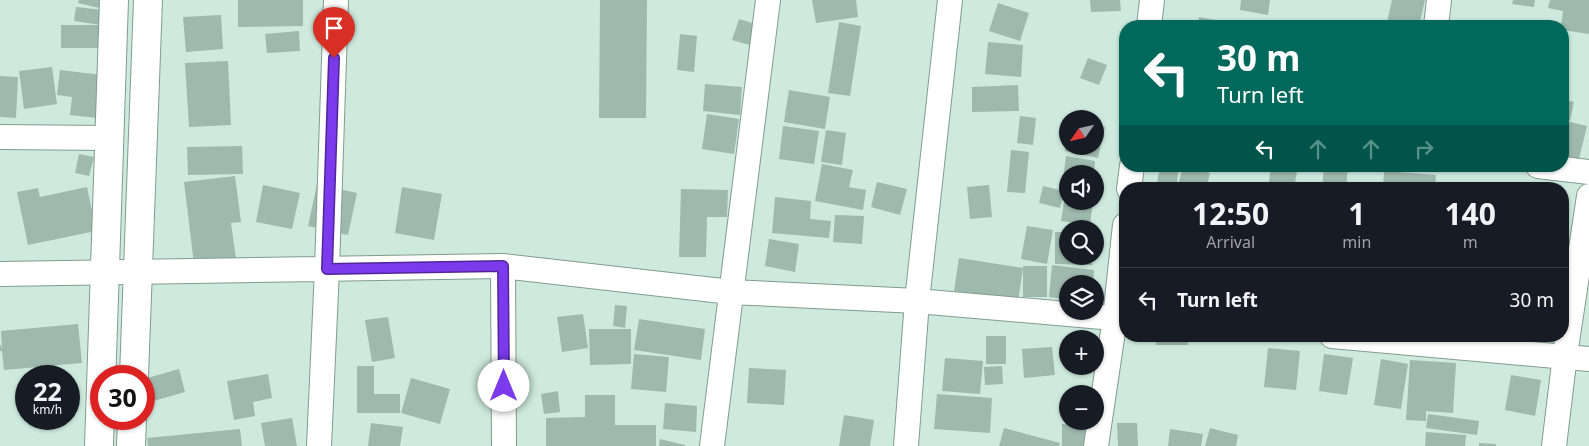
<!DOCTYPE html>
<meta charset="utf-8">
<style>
:root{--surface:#171b24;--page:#20242c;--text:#f1f3f6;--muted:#9ea1a6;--line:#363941}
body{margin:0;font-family:"Noto Sans",sans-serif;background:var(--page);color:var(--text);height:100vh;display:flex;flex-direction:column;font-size:19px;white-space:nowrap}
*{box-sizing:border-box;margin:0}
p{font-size:16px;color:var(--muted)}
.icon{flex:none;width:28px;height:28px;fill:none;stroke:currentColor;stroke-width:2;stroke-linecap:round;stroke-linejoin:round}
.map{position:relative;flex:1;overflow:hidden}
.drawer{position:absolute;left:1119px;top:182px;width:450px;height:160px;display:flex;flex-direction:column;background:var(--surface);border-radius:20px;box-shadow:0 1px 4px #0004}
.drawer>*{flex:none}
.banner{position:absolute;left:1119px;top:20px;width:450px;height:152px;border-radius:20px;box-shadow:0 1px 4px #0004;background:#00695c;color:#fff;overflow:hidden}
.needle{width:32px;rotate:236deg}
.tools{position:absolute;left:1059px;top:110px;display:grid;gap:10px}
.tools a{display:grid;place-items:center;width:45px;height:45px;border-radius:50%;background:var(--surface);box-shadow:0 1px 4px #0004;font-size:25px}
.speed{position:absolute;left:15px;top:365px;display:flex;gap:10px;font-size:25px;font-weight:700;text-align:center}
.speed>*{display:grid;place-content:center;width:65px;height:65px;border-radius:50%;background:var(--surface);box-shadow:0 1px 4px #0004;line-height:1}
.speed small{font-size:12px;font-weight:400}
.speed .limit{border:8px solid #d22;background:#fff;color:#111}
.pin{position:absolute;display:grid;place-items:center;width:42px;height:42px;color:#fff;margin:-51px -21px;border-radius:50% 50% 50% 0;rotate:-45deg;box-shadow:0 0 5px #0007}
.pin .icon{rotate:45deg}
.me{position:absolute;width:55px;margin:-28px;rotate:0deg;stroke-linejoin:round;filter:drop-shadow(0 0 4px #0008)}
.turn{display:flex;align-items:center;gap:18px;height:105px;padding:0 15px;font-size:22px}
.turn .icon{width:65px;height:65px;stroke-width:2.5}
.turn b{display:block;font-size:35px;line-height:42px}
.lanes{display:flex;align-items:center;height:48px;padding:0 15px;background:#0003;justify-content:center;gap:25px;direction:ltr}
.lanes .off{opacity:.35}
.eta{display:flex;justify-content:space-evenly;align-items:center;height:85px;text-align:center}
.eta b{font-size:30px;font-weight:700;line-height:35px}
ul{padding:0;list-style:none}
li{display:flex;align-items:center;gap:15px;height:65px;padding:0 15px;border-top:1px solid var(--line)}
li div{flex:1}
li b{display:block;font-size:19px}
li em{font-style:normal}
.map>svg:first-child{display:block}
.building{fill:#9eb9ae}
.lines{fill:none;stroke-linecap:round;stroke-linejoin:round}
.minor-casing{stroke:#819b90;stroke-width:26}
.tertiary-casing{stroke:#819b90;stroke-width:30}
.minor{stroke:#fff;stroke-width:24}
.tertiary{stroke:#fff;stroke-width:28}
.route-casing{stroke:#51269a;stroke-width:12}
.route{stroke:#7c3aed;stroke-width:9}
</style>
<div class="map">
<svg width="1589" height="446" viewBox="0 0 1589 446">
<rect width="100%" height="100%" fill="#ceeadf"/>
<path class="building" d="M79 0H110L108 10 78 3Z
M238 0H303V26L238 27Z
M600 0H647L646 118H599Z
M812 0H856L858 17 816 23Z
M1090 0H1120L1121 11 1091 12Z
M1241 0H1270L1268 15 1240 10Z
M1392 0H1425L1419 26H1386Z
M1513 0H1535L1534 7 1512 4Z
M1550 0H1589V34L1562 30V26H1561L1563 11 1548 8Z
M998 3 1029 13 1020 41 989 31Z
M76 7 103 10 101 25 74 21Z
M221 15 223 49 186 52 183 17Z
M1199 17 1233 23V26H1198Z
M739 19 759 25 753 46 732 40Z
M839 22 861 26 850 96 828 93Z
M61 25H109V48H61Z
M299 31 300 51 267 53 265 34Z
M680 34 697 36 694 72 677 70Z
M988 42 1023 45 1021 77 985 74Z
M1088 58 1107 65 1099 85 1080 78Z
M228 61 231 125 189 127 185 63Z
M52 67 57 104 24 109 19 71Z
M60 70 111 76 107 119 70 115 72 97 57 95Z
M0 76 18 77 16 118 0 117Z
M705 84 742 87 740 115 703 111Z
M1018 85 1019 111 972 112V87Z
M789 90 830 97 825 129 784 122Z
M1562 99 1574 102 1570 120 1562 118Z
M707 114 739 119 734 154 702 149Z
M1020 116 1036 118 1033 145 1017 143Z
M1562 120 1587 126 1578 163 1562 159Z
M1095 124 1105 127 1098 158 1065 151 1067 142 1068 146H1095Z
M783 126 819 131 814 164 779 159Z
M826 130 846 133 842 165 821 162Z
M242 146 243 174 188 175 187 147Z
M1011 150 1029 152 1025 193 1007 192Z
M79 154 94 157 89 176 75 173Z
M1066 156 1095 161 1094 174H1068V188L1062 187Z
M822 164 853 170 849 187 866 190 863 210 815 201Z
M1160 166H1179L1176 189H1156Z
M1183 166 1210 173 1206 189H1177Z
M1271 166H1298L1294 189H1268Z
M1324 166H1348L1346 189H1322Z
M1384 171 1436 175 1435 189H1383Z
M235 176 241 222 231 223 236 259 194 264 184 182Z
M877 182 907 189 900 215 871 207Z
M317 184 357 193 348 235 308 226Z
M263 185 300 193 292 229 256 222Z
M989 185 992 217 970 219 967 187Z
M1043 186 1064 191 1060 208 1039 203Z
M87 187 96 231 28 245 17 192 38 188 40 197Z
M402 187 442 194 434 240 395 233Z
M681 189 728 190 727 217H707L706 257H679Z
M1066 190 1068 191V201H1093L1090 225 1061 221Z
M775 197 811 201 810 219 831 221 829 238 772 233Z
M835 215 864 216 862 244 833 242Z
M1027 226 1053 230 1047 264 1021 259Z
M1055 232H1068V256H1092V265L1055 264Z
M769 239 799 244 795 272 765 266Z
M959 258 1023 268 1018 301 954 291Z
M1052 265 1094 270 1093 284H1068V300L1049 297Z
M1023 266H1047V297H1023Z
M615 305 627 306 625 328 613 326Z
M583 314 588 348 562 352 557 317Z
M388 317 395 358 372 362 365 320Z
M639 319 705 329 701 360 634 350Z
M78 324 82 363 4 370 2 351H0V344L2 349 1 331Z
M589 329H631V364L590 365Z
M986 336H1006V364H986Z
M1156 336H1188V345H1156Z
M1533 336H1553V338L1533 339Z
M1052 347 1055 375 1024 378 1022 349Z
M1268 348 1300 351 1296 390 1264 387Z
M634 354 669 357 666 392 631 389Z
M1324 354 1353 358 1347 395 1319 391Z
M945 358 983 361 980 394 942 391Z
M1381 359 1408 364 1401 409 1374 405Z
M1410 360 1456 363 1453 413 1426 411V421L1406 420Z
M357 366H374V394H400V413H357Z
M1002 366 1003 384 985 385 984 367Z
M749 368 786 370 784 405 747 403Z
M179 369 185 392 150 402 144 379Z
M268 374 272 398 253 402 255 416 234 420 227 381Z
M1511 375 1541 380 1535 416 1505 410Z
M411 378 450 389 440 424 401 413Z
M558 391 560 412 544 414 541 394Z
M937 394 992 398 990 433 934 429Z
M585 395H615V425H656V446H546V418L585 417Z
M665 403 697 406 696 432 663 429Z
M1428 414 1479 421 1477 435 1426 428Z
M844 415 874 420 870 446H839Z
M292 418 297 446H265L261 423Z
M371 423 403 427 400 446H368Z
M1117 423H1137L1138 446H1118Z
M1062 424 1087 425V446H1062Z
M1004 428 1060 443 1059 446H999Z
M1210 428 1238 435 1236 446H1205Z
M240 429 242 446H148L147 438Z
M1170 429 1203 434 1201 446H1168Z
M1426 432 1466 435 1465 446H1425Z
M660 439 685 445V446H659Z
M1479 443 1496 444V446H1479Z"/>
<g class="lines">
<defs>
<path id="minor" d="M1149 26 1152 0
M1436 26 1439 0
M0 137 109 138
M1538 166 1589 172
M1129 189 1132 166
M503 266 504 446
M0 274 503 266 731 292 917 301 1125 319
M1332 336 1589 359
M319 446 327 269 336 0
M712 446 768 0
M906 446 917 301 950 0
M1096 446 1115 318 1125 225
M1554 446 1565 355 1589 196"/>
<path id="tertiary" d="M134 376 148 0
M99 446 114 0
M131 446 132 419"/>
</defs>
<use href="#minor" class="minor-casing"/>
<use href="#tertiary" class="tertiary-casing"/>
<use href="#minor" class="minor"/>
<use href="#tertiary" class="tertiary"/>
</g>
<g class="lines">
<defs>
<path id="route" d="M334 58 327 269 503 266 504 386"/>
</defs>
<use href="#route" class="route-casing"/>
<use href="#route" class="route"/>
</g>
</svg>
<div class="tools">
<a><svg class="needle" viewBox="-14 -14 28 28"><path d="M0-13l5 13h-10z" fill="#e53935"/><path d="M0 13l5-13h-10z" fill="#9ea1a6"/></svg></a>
<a><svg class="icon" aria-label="sound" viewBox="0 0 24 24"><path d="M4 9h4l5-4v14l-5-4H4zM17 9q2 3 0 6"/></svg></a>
<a><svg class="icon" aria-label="search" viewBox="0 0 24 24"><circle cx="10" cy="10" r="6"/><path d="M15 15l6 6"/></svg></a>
<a><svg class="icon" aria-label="layers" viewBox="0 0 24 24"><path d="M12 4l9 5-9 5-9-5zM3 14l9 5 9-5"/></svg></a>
<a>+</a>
<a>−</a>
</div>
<div class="speed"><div>22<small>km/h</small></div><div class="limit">30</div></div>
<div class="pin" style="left:334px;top:58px;background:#d93025"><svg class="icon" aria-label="arrive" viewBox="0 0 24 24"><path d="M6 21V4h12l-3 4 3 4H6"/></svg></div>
<svg class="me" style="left:504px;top:386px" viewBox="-20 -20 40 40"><circle r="19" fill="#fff"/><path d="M0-13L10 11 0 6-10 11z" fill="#7c3aed"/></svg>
<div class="banner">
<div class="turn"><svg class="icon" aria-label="left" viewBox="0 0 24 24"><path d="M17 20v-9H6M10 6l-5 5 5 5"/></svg><div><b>30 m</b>Turn left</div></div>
<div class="lanes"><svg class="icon" aria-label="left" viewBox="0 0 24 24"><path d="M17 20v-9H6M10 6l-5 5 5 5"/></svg><svg class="icon off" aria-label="ahead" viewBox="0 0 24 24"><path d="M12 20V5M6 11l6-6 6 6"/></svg><svg class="icon off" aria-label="ahead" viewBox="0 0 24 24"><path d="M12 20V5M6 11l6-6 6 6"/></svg><svg class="icon off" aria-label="right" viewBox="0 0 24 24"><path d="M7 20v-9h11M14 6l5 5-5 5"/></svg></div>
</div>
<section class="drawer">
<div class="eta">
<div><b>12:50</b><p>Arrival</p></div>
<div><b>1</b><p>min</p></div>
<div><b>140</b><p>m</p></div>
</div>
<ul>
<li><svg class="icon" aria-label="left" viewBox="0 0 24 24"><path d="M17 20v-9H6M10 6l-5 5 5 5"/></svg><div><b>Turn left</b></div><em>30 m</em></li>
</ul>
</section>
</div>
